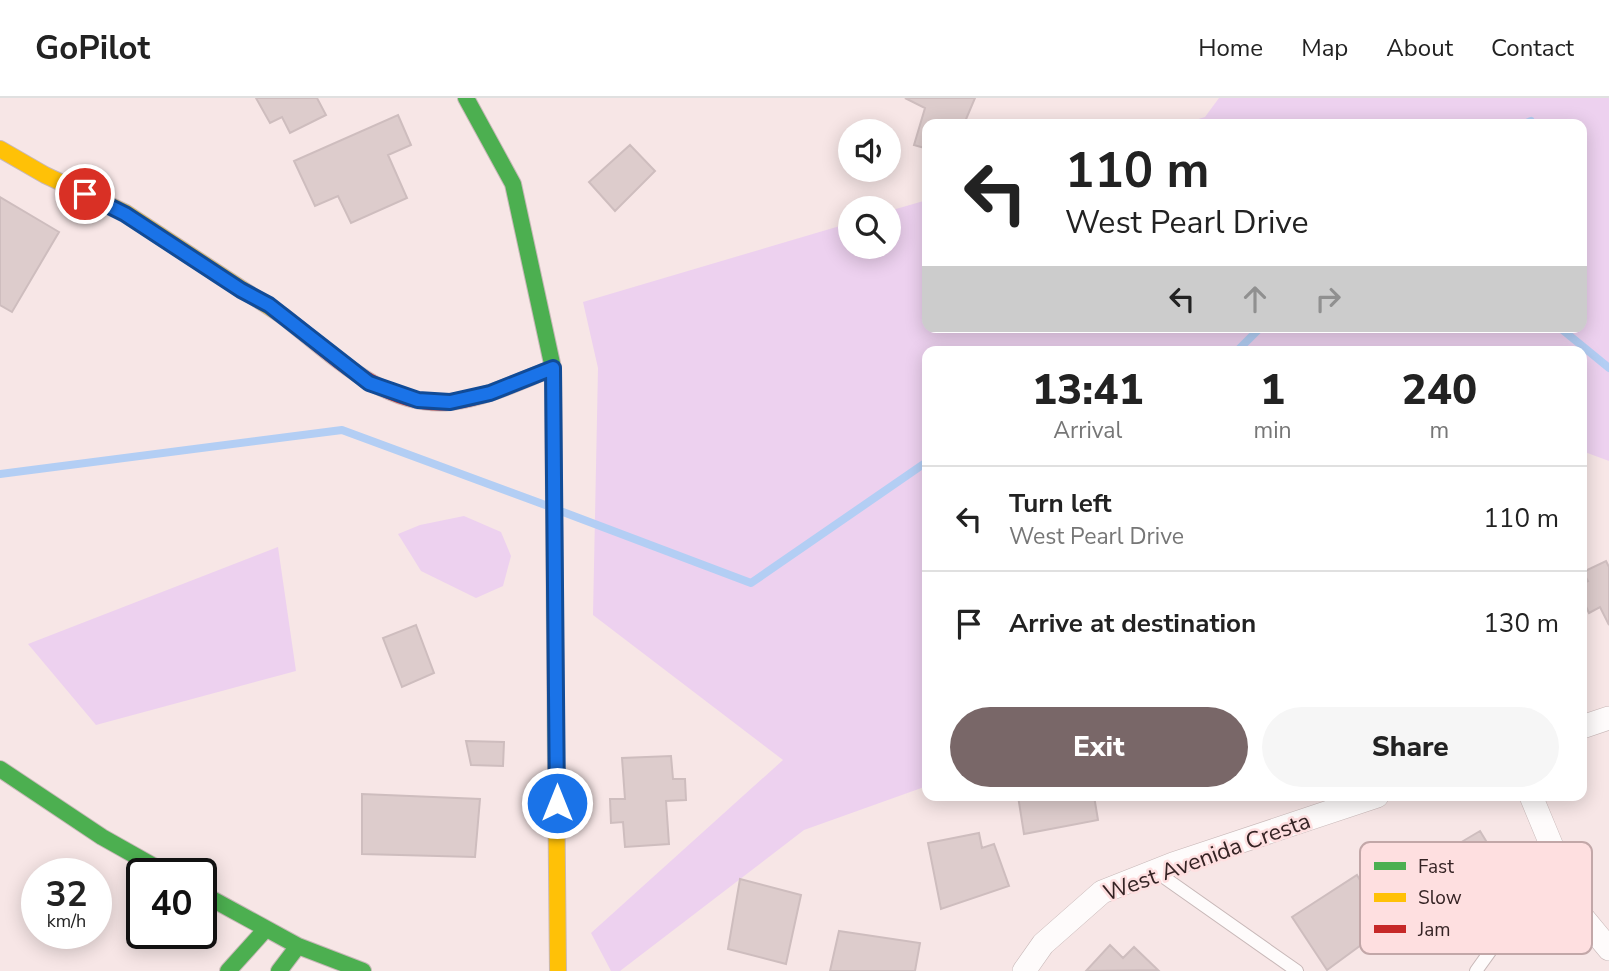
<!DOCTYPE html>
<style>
:root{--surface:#fff;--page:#f6f6f6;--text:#222;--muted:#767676;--line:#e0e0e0;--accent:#796768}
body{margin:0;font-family:"Nunito Sans",sans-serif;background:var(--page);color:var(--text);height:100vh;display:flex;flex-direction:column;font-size:26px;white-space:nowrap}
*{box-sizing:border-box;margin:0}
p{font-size:23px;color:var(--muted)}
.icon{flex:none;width:38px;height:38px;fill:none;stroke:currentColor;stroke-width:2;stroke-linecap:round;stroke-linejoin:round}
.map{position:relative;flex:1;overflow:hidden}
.side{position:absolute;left:922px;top:248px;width:665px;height:455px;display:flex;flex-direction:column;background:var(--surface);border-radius:14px;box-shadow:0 4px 18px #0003}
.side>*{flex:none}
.hud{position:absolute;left:922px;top:21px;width:665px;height:214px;border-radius:14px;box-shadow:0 4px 18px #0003;background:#fff;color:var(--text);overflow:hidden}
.buttons{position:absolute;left:838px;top:21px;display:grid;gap:14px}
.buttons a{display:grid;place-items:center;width:63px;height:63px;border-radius:50%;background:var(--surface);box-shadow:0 4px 18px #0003;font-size:35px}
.speed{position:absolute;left:21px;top:760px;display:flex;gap:14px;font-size:35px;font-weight:700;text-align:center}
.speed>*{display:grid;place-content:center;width:91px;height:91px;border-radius:50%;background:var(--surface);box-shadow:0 4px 18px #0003;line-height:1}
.speed small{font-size:18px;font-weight:400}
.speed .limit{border:4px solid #111;border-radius:10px;background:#fff;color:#111}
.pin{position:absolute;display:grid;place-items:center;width:60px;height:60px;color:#fff;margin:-30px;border:4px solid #fff;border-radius:50%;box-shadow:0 2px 7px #0007}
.me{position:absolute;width:77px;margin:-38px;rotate:0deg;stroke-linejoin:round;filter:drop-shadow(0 0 5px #0008)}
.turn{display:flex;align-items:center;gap:24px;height:147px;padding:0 28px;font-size:32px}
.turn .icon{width:91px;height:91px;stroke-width:2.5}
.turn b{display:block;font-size:49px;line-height:60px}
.lanes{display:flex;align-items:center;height:66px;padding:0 28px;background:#0003;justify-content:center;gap:35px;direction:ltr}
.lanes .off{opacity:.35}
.eta{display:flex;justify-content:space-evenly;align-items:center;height:119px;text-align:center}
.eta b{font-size:42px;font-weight:800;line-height:49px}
.cta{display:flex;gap:14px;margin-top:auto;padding:14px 28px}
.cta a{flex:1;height:80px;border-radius:42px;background:var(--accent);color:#fff;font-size:28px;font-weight:800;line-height:80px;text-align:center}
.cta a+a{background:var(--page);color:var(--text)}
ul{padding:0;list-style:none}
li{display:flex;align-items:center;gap:21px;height:105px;padding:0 28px;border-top:2px solid var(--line)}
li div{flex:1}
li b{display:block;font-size:26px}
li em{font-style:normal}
header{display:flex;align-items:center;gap:42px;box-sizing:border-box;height:98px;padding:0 35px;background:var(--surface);border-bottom:2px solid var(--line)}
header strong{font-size:33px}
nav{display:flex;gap:38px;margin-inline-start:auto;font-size:24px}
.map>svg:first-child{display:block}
.green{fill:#edd1ef}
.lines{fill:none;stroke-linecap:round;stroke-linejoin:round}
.stream{stroke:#b3cef4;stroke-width:8}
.building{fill:#dcc;stroke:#cebdbe;stroke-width:2}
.lane-casing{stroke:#c8b8b8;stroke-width:14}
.street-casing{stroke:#c8b8b8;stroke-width:24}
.fast-casing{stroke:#c8b8b8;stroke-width:18}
.slow-casing{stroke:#c8b8b8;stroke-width:18}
.jam-casing{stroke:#c8b8b8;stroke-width:18}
.lane{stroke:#fefbfb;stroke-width:12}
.street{stroke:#fefbfb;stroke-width:23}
.fast{stroke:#4caf50;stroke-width:16}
.slow{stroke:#ffc107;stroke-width:16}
.jam{stroke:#c62828;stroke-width:16}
.route-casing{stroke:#114b97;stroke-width:18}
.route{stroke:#1a73e8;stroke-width:12}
.labels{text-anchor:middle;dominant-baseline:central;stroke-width:5;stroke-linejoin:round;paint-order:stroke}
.street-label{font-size:23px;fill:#352324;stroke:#fedfe0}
.key{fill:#fedfe0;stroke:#c2a7a8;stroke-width:2}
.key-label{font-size:19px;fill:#352324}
</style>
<header>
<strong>GoPilot</strong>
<nav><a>Home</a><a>Map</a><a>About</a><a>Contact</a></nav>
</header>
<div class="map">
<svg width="1609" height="873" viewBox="0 0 1609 873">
<rect width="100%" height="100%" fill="#f7e6e6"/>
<path class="green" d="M1219 0H1609V363L1582 353V254H928L927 688 804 732 620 873H611L591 835 783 662 593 517 598 270 583 204 850 125V149H889V113L927 102 928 229H1582V26H1182L1205 19Z
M464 418 501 434 511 458 503 488 476 500 421 473 398 436 420 427Z
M278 449 296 573 96 627 28 546Z"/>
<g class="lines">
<path class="stream" d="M1524 26 1531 23V26
M1559 229 1609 270
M1236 254 1261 229
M0 376 342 332 548 408
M563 414 751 485 928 363"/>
</g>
<path class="building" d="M256 0H317L326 17 290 35 282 19 270 25Z
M905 0H975L964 26H928V51L914 47 925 10Z
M398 17 411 47 388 57 407 100 351 125 338 98 315 108 294 63Z
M630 47 655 73 615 113 589 84Z
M0 99 59 134 12 214 0 207Z
M1606 463 1609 469V527L1600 509 1589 515 1582 500V486L1588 483 1583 474Z
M416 527 434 575 402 589 383 540Z
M466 643 504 644 503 668 471 667Z
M671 658 673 681H685L686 702 666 703 669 746 625 749 623 724 611 725 610 701H625L622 660Z
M362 696 480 701 475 759 362 756Z
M1018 698H1094L1098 722 1024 736Z
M1480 733 1503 771 1489 779 1496 790 1484 798 1479 790 1447 810 1453 819 1428 834 1391 772 1420 755 1426 765Z
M979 735 982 750 994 746 1009 788 941 811 928 745Z
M1357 777 1387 828 1327 872 1292 819Z
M740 781 801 797 786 866 728 851Z
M839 833 920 845 915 873H830Z
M1110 847 1123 860 1134 849 1158 872 1086 873Z"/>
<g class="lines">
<defs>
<path id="lane" d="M1155 773 1297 873
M1476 873 1557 760"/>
<path id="street" d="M1582 629 1609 620
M1531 698 1580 816 1609 851
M1024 873 1043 846 1102 794 1173 766 1377 698"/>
<path id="fast" d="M466 0 513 86 553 270 556 671
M0 671 102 739 166 775
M201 795 298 848 363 873
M228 873 265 832
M279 873 298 848"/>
<path id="slow" d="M0 51 45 77 126 115 283 218
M556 671 558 873"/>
<path id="jam" d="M283 218C331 255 384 311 451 304 486 300 520 283 553 270"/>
</defs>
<use href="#lane" class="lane-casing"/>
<use href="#street" class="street-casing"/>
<use href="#fast" class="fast-casing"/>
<use href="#slow" class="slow-casing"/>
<use href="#jam" class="jam-casing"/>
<use href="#lane" class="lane"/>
<use href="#street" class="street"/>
<use href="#fast" class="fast"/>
<use href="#slow" class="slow"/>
<use href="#jam" class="jam"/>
</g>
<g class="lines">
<defs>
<path id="route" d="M85 96 125 116 241 192 269 207 369 285 418 302 450 304 490 295 553 270 557 705"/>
</defs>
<use href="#route" class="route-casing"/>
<use href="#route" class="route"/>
</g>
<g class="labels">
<g class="street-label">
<text transform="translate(1207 759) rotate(-20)">West Avenida Cresta</text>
</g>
</g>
<rect x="1360" y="744" width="232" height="112" rx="10" class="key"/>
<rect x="1374" y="764" width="32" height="8" fill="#4caf50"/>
<rect x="1374" y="795" width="32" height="9" fill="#ffc107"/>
<rect x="1374" y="827" width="32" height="8" fill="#c62828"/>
<g class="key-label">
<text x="1418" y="775">Fast</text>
<text x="1418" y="806">Slow</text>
<text x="1418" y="838">Jam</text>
</g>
</svg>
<div class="buttons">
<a><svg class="icon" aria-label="sound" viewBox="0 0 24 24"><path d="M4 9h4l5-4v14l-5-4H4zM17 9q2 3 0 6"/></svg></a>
<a><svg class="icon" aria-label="search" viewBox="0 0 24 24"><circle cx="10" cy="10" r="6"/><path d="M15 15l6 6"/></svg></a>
</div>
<div class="speed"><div>32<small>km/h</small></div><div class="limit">40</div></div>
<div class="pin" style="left:85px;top:96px;background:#d93025"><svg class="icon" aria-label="arrive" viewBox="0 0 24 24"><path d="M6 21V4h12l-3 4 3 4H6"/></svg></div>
<svg class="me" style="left:557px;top:705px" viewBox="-20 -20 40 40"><circle r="17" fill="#1a73e8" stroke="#fff" stroke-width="3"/><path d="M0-11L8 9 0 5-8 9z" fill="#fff"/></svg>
<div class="hud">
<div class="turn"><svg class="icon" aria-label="left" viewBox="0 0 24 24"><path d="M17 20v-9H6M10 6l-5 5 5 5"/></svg><div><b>110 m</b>West Pearl Drive</div></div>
<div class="lanes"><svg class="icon" aria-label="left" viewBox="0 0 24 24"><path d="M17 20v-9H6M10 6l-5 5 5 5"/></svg><svg class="icon off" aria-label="ahead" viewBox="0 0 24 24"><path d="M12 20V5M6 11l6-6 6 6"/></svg><svg class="icon off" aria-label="right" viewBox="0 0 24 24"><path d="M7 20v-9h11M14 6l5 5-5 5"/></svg></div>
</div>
<section class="side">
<div class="eta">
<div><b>13:41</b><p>Arrival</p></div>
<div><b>1</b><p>min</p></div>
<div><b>240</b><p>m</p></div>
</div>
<ul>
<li><svg class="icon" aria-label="left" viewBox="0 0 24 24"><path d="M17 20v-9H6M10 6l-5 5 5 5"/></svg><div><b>Turn left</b><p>West Pearl Drive</p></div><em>110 m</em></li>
<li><svg class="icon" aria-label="arrive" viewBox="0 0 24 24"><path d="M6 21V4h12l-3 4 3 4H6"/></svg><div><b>Arrive at destination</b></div><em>130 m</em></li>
</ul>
<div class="cta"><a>Exit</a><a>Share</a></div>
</section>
</div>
